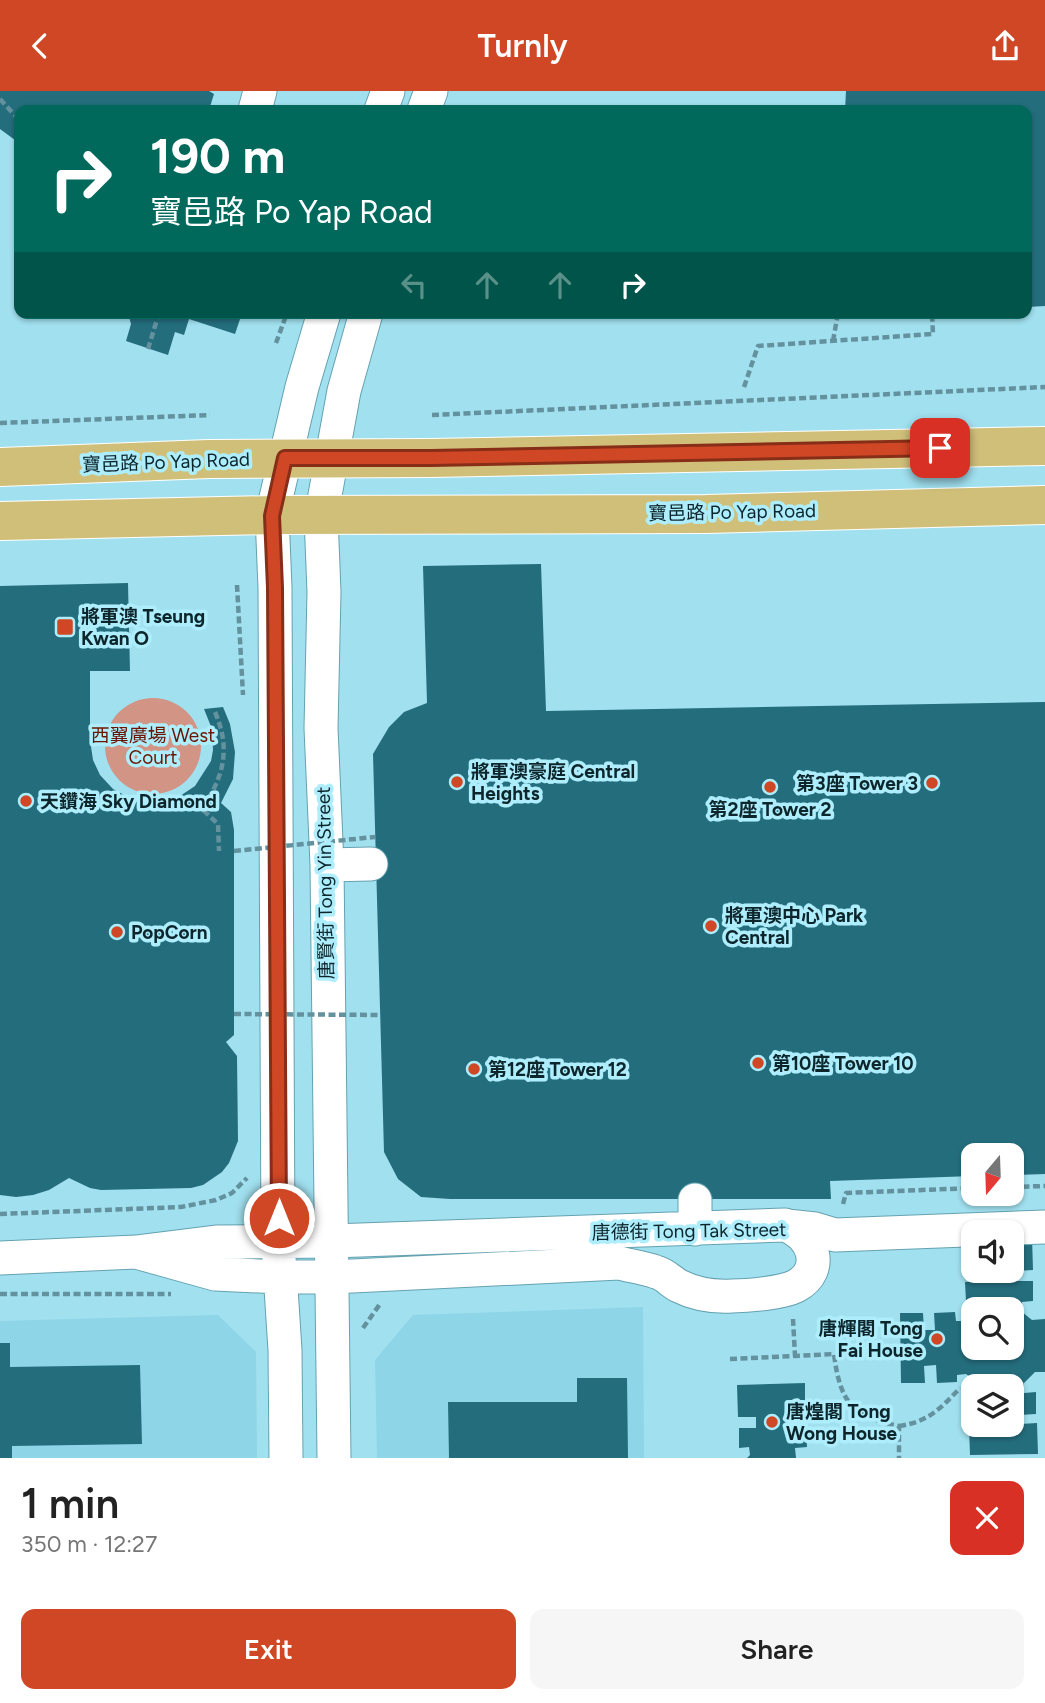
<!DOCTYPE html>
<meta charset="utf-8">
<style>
:root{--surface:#fff;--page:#f6f6f6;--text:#222;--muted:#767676;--accent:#d04725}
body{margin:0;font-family:Figtree,"Noto Sans TC",sans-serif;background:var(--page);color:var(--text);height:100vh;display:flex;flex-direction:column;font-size:26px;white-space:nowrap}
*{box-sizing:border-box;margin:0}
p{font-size:23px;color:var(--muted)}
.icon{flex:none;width:38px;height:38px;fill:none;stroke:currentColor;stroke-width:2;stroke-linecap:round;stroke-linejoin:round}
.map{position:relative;height:1367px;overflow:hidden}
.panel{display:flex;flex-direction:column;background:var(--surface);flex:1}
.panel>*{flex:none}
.top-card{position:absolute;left:14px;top:14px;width:1018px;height:214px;border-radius:14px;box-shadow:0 2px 5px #0004;background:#00695c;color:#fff;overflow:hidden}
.needle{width:46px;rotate:199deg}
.fabs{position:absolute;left:961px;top:1052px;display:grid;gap:14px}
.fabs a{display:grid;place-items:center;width:63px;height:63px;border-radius:14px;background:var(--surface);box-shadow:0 2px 5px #0004;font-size:35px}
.pin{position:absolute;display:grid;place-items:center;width:60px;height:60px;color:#fff;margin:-30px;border-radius:14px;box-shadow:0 4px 10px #0006}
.me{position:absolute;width:77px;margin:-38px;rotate:0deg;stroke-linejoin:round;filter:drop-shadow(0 0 5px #0008)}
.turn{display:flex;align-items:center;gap:24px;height:147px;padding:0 21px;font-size:32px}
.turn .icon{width:91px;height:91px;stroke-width:2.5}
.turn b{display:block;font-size:49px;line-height:60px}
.lanes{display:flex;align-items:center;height:66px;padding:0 21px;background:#0003;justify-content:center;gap:35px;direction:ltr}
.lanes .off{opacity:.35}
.round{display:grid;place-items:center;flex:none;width:74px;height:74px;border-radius:14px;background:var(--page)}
.summary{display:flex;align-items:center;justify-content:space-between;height:119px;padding:0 21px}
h1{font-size:42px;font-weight:600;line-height:52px}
.primary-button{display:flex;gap:14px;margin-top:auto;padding:14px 21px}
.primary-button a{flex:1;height:80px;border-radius:14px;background:var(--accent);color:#fff;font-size:28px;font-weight:600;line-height:80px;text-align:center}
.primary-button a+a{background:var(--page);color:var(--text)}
header{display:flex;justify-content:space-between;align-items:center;height:91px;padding:0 21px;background:var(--accent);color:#fff;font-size:32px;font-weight:600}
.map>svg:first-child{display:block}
.built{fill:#8dd5e7}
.green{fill:#d29485}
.building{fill:#246d7d}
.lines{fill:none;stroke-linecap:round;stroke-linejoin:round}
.minor-casing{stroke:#65a2b1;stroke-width:35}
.major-casing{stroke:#fff;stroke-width:40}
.path{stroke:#63929e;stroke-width:4.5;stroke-dasharray:7 3.5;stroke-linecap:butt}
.minor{stroke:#fff;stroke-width:33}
.major{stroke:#d0bf79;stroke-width:38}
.path-bridge{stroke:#63929e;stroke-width:4.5;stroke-dasharray:7 3.5;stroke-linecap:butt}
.route-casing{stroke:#872e18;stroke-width:18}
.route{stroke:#d04725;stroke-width:12}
.poi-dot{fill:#d04725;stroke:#aeedfc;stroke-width:2.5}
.labels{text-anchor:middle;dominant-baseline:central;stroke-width:7;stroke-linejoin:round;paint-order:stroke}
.street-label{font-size:19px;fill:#0c262c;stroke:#aeedfc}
.poi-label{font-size:19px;font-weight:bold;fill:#0c262c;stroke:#aeedfc;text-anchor:start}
.park-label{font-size:19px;fill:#6b1500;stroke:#aeedfc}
</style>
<header><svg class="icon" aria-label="back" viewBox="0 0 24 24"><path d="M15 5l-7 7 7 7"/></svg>Turnly<svg class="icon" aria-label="share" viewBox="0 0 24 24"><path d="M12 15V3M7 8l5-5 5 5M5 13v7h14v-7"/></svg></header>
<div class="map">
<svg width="1045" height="1367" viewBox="0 0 1045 1367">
<rect width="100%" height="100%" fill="#a1e0ef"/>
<path class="built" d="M643 1216 644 1367H377L375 1269 413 1224Z
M218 1224 256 1261 257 1367H0V1230Z"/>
<path class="green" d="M105 655a48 48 0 1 1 96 0a48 48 0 1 1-96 0Z"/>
<path class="building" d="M0 0H209L214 3 209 19H19V52L0 38Z
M846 0H1045V215L1027 216V19H845Z
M128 222H242L235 243 189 228 184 244 175 241 168 264 126 250 131 233Z
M852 222H899V224L853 227Z
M541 473 546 620 1045 611V1083L1012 1084V1064H973V1085L830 1090 831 1108H450L421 1106 398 1088 384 1061 373 663 389 636 404 621 427 612 423 475Z
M128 492 130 580H90V649L93 669 100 684 113 698 137 711H161L180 705 195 695 211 670 213 659 212 638 204 618 223 616 230 633 235 661 233 688 221 712 231 721 234 739V944L226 951 237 965 238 1050 229 1072 222 1081 203 1094 191 1097 101 1099 90 1097 69 1087 49 1099 33 1104 16 1106 0 1104V495Z
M1032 1146 1033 1179 1015 1180V1190H1033V1210L1022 1211V1221L1032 1229 1045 1228V1281H1035L1024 1292V1302L1036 1301V1323L1019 1324 1020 1333 1037 1332 1038 1363 970 1364 969 1335 1012 1334V1295H979V1292L966 1283 957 1284V1291L937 1292 936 1274 924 1275 925 1292H901L900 1222H923L924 1239H935L934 1222 955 1221 956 1230H965L973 1222V1256H1012V1218H977L976 1210 966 1211 965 1191H982V1180H1012V1147Z
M964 1148H973V1180H965Z
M0 1252H10V1276L140 1274 142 1353 12 1355V1367H0Z
M577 1287H627L628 1367H449L448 1311H577Z
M805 1292V1325L788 1326V1336H806L807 1356 795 1357 796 1367H747L750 1364 749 1356 739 1357V1337H756V1326H738L737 1294Z"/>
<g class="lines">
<defs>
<path id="minor" d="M255 19 260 0
M381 19 388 0
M424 19 431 0
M327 774 371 773
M695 1109V1138
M787 1135 815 1138 835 1144 1045 1136
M0 1167 136 1161 216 1151 332 1150 785 1134C813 1143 826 1179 796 1195 782 1202 748 1205 732 1205 714 1206 695 1203 679 1195 671 1191 665 1183 656 1181 644 1177 631 1175 619 1172L332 1186H280L215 1183 136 1161
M286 1367 285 1259 278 1151 275 497 272 424 302 296 324 222
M334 1367 327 774 321 637 324 501 321 426 344 300 366 222"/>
<path id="major" d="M0 376 209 368 431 367 1045 355
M0 430 272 424 706 423 1045 414"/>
</defs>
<use href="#minor" class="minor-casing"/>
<use href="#major" class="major-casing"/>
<path class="path" d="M0 8 19 29
M833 250 838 222
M276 252 287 222
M148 258 159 222
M744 296 758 255 933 243 932 222
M432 324 1045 296
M0 332 210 324
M237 494 243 604
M215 621C231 658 224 685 202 718L218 733 219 760
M1012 1096 1045 1095
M843 1113 846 1102 973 1097
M0 1123 181 1116 216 1109 232 1102 247 1087
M0 1203H171
M793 1228 795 1265
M363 1237 380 1213
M730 1268 834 1263C840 1310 851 1326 899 1335V1367
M899 1335C928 1331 940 1318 960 1297"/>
<use href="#minor" class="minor"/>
<use href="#major" class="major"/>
<path class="path-bridge" d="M234 760 375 746
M234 923 380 924"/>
</g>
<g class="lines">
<defs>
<path id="route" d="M279 1127 275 497 272 425 285 367H431L940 357"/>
</defs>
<use href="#route" class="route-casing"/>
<use href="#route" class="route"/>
</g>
<g class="poi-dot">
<rect x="56" y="527" width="18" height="18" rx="3.5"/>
<circle cx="457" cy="691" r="7"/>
<circle cx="932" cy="692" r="7"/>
<circle cx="770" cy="696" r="7"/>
<circle cx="26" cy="710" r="7"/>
<circle cx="711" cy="835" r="7"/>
<circle cx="117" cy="841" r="7"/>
<circle cx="758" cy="972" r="7"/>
<circle cx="474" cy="978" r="7"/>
<circle cx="937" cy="1248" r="7"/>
<circle cx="772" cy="1331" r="7"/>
</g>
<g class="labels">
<g class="street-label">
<text transform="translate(166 371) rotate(-2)">寶邑路 Po Yap Road</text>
<text transform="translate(732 421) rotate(-1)">寶邑路 Po Yap Road</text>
<text transform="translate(325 792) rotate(-91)">唐賢街 Tong Yin Street</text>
<text transform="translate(689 1140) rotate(-1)">唐德街 Tong Tak Street</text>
</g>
<g class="poi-label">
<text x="81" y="525">將軍澳 Tseung<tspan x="81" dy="22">Kwan O</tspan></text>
<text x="471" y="680">將軍澳豪庭 Central<tspan x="471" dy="22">Heights</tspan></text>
<text x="918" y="692" text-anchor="end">第3座 Tower 3</text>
<text x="40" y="710">天鑽海 Sky Diamond</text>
<text x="770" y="718" text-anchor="middle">第2座 Tower 2</text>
<text x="725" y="824">將軍澳中心 Park<tspan x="725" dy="22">Central</tspan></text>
<text x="131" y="841">PopCorn</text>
<text x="772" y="972">第10座 Tower 10</text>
<text x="488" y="978">第12座 Tower 12</text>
<text x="923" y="1237" text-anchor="end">唐輝閣 Tong<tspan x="923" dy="22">Fai House</tspan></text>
<text x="786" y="1320">唐煌閣 Tong<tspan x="786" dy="22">Wong House</tspan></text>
</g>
<g class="park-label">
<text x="153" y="644">西翼廣場 West<tspan x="153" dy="22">Court</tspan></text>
</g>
</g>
</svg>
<div class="fabs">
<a><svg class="needle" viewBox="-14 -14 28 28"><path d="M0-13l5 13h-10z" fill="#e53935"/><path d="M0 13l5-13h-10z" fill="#767676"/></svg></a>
<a><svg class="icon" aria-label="sound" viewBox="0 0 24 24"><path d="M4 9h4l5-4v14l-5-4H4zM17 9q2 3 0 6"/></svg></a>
<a><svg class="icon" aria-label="search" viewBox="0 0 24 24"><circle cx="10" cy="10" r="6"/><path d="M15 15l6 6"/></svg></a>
<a><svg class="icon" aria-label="layers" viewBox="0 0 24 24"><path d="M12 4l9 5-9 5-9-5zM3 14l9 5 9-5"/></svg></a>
</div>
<div class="pin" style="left:940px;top:357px;background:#d93025"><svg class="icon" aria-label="arrive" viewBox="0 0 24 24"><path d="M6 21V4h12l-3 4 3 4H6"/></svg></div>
<svg class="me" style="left:279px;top:1127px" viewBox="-20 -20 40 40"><circle r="17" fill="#d04725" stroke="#fff" stroke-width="3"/><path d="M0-11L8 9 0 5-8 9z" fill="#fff"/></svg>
<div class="top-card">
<div class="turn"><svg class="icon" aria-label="right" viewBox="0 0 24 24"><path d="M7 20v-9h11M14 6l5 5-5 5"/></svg><div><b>190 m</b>寶邑路 Po Yap Road</div></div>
<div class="lanes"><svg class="icon off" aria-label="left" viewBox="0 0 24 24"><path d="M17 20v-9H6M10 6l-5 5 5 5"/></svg><svg class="icon off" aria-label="ahead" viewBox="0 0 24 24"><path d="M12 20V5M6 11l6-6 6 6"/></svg><svg class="icon off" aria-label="ahead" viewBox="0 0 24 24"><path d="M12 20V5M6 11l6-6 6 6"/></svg><svg class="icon" aria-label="right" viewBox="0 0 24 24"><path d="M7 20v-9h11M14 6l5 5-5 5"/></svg></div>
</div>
</div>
<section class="panel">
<div class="summary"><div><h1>1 min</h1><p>350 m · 12:27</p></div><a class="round" style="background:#d93025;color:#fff"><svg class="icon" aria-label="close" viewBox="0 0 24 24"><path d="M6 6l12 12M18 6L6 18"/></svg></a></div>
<div class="primary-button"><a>Exit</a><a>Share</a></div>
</section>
